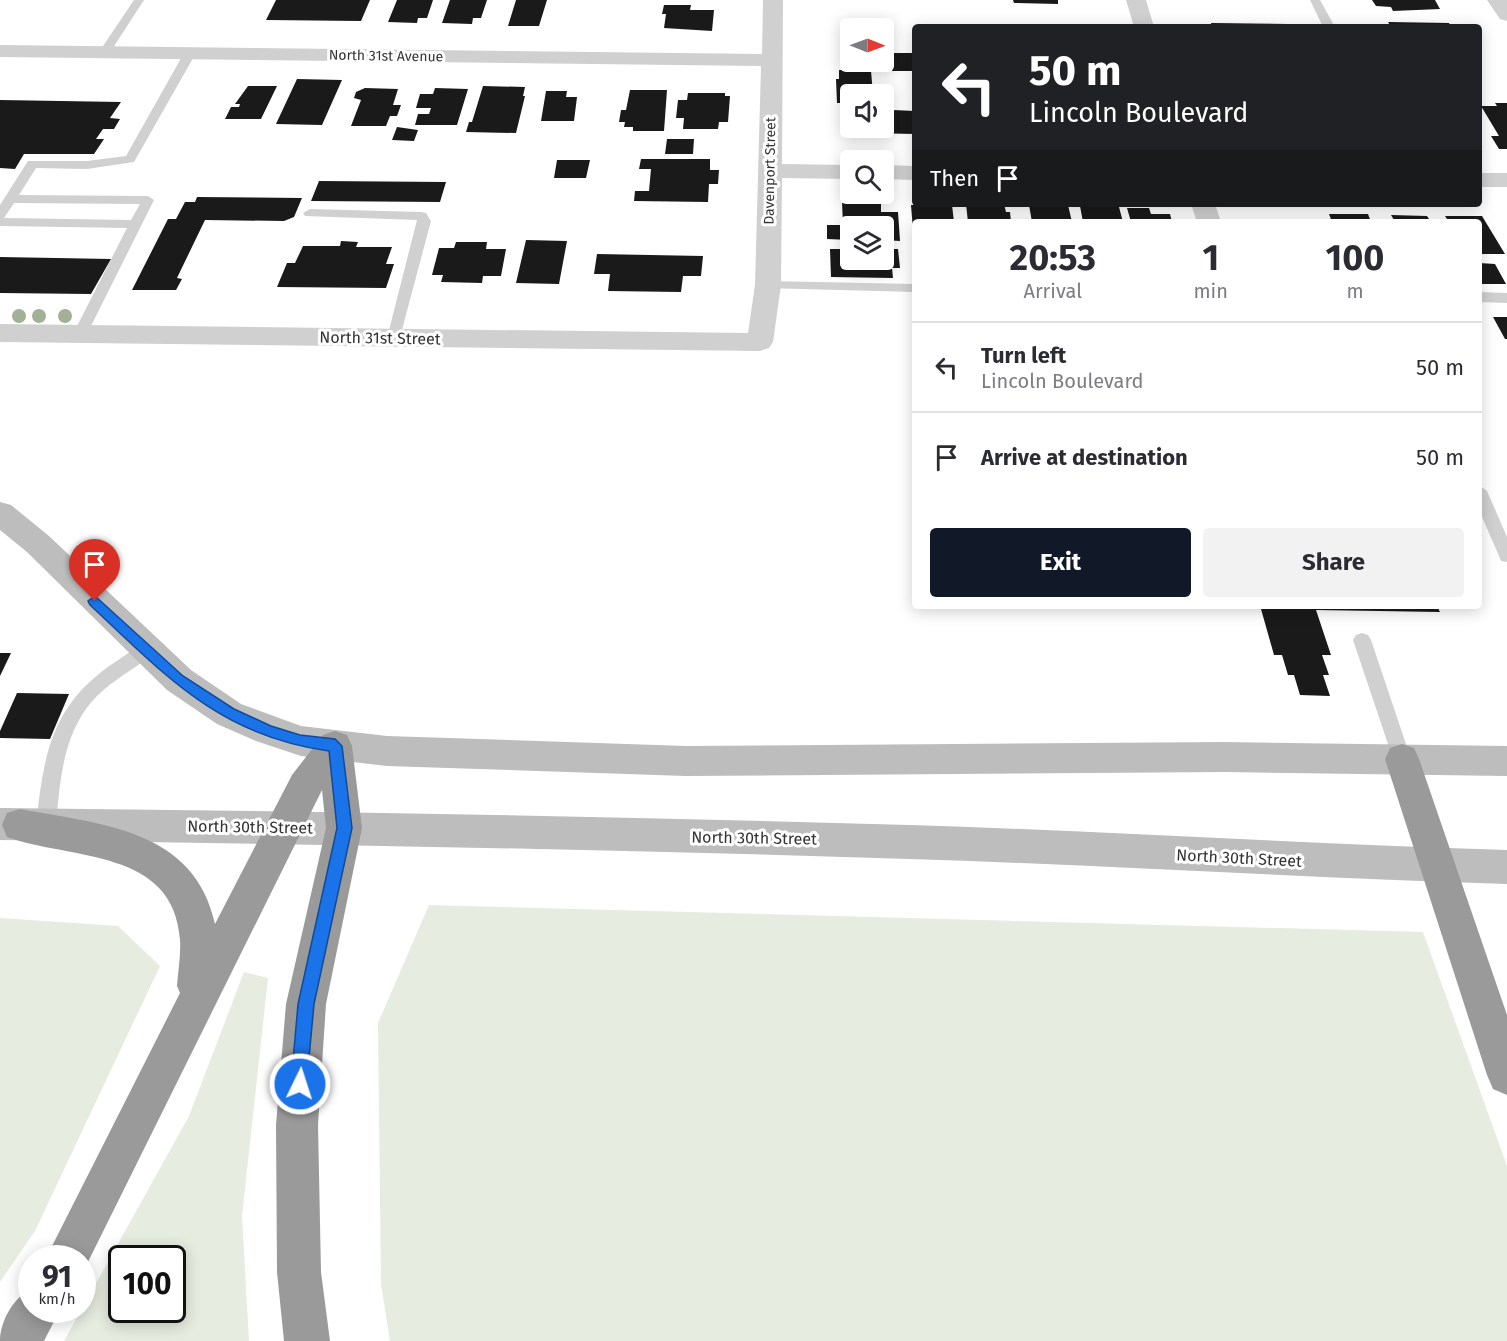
<!DOCTYPE html>
<style>
:root{--surface:#fff;--page:#f2f2f3;--text:#2b2b33;--muted:#7c7c81;--line:#e1e1e2;--accent:#111827}
body{margin:0;font-family:"Fira Sans",sans-serif;background:var(--page);color:var(--text);height:100vh;display:flex;flex-direction:column;font-size:22px;white-space:nowrap}
*{box-sizing:border-box;margin:0}
p{font-size:20px;color:var(--muted)}
.icon{flex:none;width:33px;height:33px;fill:none;stroke:currentColor;stroke-width:2;stroke-linecap:round;stroke-linejoin:round}
.map{position:relative;flex:1;overflow:hidden}
.panel{position:absolute;left:912px;top:219px;width:570px;height:390px;display:flex;flex-direction:column;background:var(--surface);border-radius:6px;box-shadow:0 3px 15px #0003}
.panel>*{flex:none}
.guide{position:absolute;left:912px;top:24px;width:570px;height:183px;border-radius:6px;box-shadow:0 3px 15px #0003;background:#202124;color:#fff;overflow:hidden}
.needle{width:39px;rotate:91deg}
.buttons{position:absolute;left:840px;top:18px;display:grid;gap:12px}
.buttons a{display:grid;place-items:center;width:54px;height:54px;border-radius:6px;background:var(--surface);box-shadow:0 3px 15px #0003;font-size:30px}
.speed{position:absolute;left:18px;top:1245px;display:flex;gap:12px;font-size:30px;font-weight:700;text-align:center}
.speed>*{display:grid;place-content:center;width:78px;height:78px;border-radius:50%;background:var(--surface);box-shadow:0 3px 15px #0003;line-height:1}
.speed small{font-size:15px;font-weight:400}
.speed .limit{border:3px solid #111;border-radius:9px;background:#fff;color:#111}
.pin{position:absolute;display:grid;place-items:center;width:51px;height:51px;color:#fff;margin:-62px -26px;border-radius:50% 50% 50% 0;rotate:-45deg;box-shadow:0 0 6px #0007}
.pin .icon{rotate:45deg}
.me{position:absolute;width:66px;margin:-33px;rotate:4deg;stroke-linejoin:round;filter:drop-shadow(0 0 4px #0008)}
.turn{display:flex;align-items:center;gap:21px;height:126px;padding:0 18px;font-size:27px}
.turn .icon{width:78px;height:78px;stroke-width:2.5}
.turn b{display:block;font-size:42px;line-height:51px}
.then{display:flex;align-items:center;height:57px;padding:0 18px;background:#0003;gap:12px;font-size:22px}
.eta{display:flex;justify-content:space-evenly;align-items:center;height:102px;text-align:center}
.eta b{font-size:36px;font-weight:700;line-height:42px}
.primary-button{display:flex;gap:12px;margin-top:auto;padding:12px 18px}
.primary-button a{flex:1;height:69px;border-radius:6px;background:var(--accent);color:#fff;font-size:24px;font-weight:700;line-height:69px;text-align:center}
.primary-button a+a{background:var(--page);color:var(--text)}
ul{padding:0;list-style:none}
li{display:flex;align-items:center;gap:18px;height:90px;padding:0 18px;border-top:2px solid var(--line)}
li div{flex:1}
li b{display:block;font-size:22px}
li em{font-style:normal}
.map>svg:first-child{display:block}
.green{fill:#e6ecdf;fill-rule:evenodd}
.building{fill:#1a1a1a}
.lines{fill:none;stroke-linecap:round;stroke-linejoin:round}
.service{fill:#d0d0d0;fill-rule:evenodd}
.minor{fill:#d0d0d0;fill-rule:evenodd}
.secondary{fill:#bdbdbd;fill-rule:evenodd}
.motorway{fill:#9a9a9a;fill-rule:evenodd}
.tree{fill:#a2b095}
.route{fill:#1a73e8;stroke:#114b97;stroke-width:1.5}
.labels{text-anchor:middle;dominant-baseline:central;stroke-width:6;stroke-linejoin:round;paint-order:stroke}
.far-street-label{font-size:14px;fill:#333;stroke:#fff}
.street-label{font-size:16px;fill:#333;stroke:#fff}
</style>
<div class="map">
<svg width="1507" height="1341" viewBox="0 0 1507 1341">
<rect width="100%" height="100%" fill="#fff"/>
<path class="green" d="M429 905 1423 932 1507 1166V1341H390L381 1284 378 1023Z
M0 918 118 926 160 966 35 1231 0 1282Z
M244 972 268 978 242 1216 249 1341H64L189 1116ZM122 1258H172V1310H122Z"/>
<path class="building" d="M276 0H370L361 21 266 20Z
M397 0H433L427 18H418L417 23 388 22Z
M450 0H487L481 18H473L472 24 442 23Z
M516 0H547L539 26H508Z
M1013 0H1058V4L1014 3Z
M1372 0H1435L1440 9 1393 11 1391 7 1376 6Z
M664 5H691L690 10H714L712 31 664 28 666 14H662Z
M1388 22 1449 23 1451 27H1391Z
M1211 23 1287 24 1288 27H1212Z
M884 53H915V71H871L873 94H850V113H840V103H837L836 79H839V70H847V61L884 62Z
M297 79 342 80 322 125 276 124Z
M248 86H277L261 119H225L231 107H239L240 104H235Z
M483 86 525 87 523 96H525L516 133 466 132 469 122H472Z
M365 88 398 89 393 105H401L397 116H390L386 126H351L361 100 354 98 356 92Z
M435 88 468 89 457 125H415L418 114H429L431 108H416L420 94H433Z
M630 90H667L664 131H633V127H624L625 122H619L621 110H626Z
M546 91H567L566 97H577L574 121H541Z
M688 93H725V96H730L728 122H719L718 129H683L684 118H676L678 100H687Z
M0 100 121 102 110 118 120 119 114 129H103L96 139H104L94 154H24L15 169 0 168Z
M1495 103H1507V149H1499L1491 136H1499L1481 106H1497Z
M893 110 915 111V134L866 133 865 128H884V113H893Z
M397 127 418 130 414 141 392 140Z
M667 139H694L693 154H665Z
M641 159H710V170H719L718 184H709L708 202 634 201 635 191H649L651 169H639Z
M557 160H590L586 178H554Z
M319 181 446 182 440 202 311 201Z
M197 197 302 198 294 217 284 221 205 220 177 278 182 279 176 290H132L168 219H176L185 202H195Z
M842 202 881 203V212H898L900 241 884 240V226H850V240L827 239V225H843Z
M966 204H1004L1006 212H1010L1011 222H968Z
M911 205H952L954 222H915L913 230Z
M1029 205H1068L1072 222H1032Z
M1080 206 1119 207 1123 222H1083Z
M1127 208H1149L1151 214H1170L1172 222H1131Z
M1329 214H1368L1371 222H1332Z
M1391 215 1427 216 1431 222H1387L1385 220H1394Z
M1445 216H1482L1505 254H1479V222H1449Z
M526 240 567 241 559 284 516 283Z
M341 241 358 242 356 247H392L386 264H394L386 288 277 287 287 263H295L303 246H340Z
M456 242H487L486 249H506L501 276H483L482 283 441 282 443 275H432L439 248H454Z
M830 249H850V260H884V249H898L900 268H892L893 278 831 277Z
M597 254 703 256 701 276H683L681 292 608 291 610 274H594Z
M0 257 111 259 91 294 0 293Z
M1479 263 1495 264 1506 284H1479Z
M1493 317H1507V339H1505Z
M1194 606H1437L1440 612 1316 610 1331 655H1322L1329 675H1323L1330 696 1300 695 1294 675H1288L1282 655H1274L1261 609Z
M0 653H11L0 676Z
M17 693 69 694 50 739 0 738V731Z"/>
<g class="lines">
<path class="service" d="M134 0H144L109 54H101L99 52Z
M1310 0H1320L1335 27H1323Z
M190 50 196 53 134 162 87 169 36 168 19 195 148 196 154 200 87 334 85 337H75L73 334 127 228 0 226V205L28 161H87L126 156 184 53ZM14 203 140 204 131 220 4 218Z
M310 209 421 212 426 213 431 221 399 341 394 343 387 338 417 220 305 216 303 213Z
M768 281 915 284V292L763 288 761 285Z
M1479 292 1507 293V303L1479 302Z
M1479 485 1487 491 1507 537V562L1501 561 1499 556 1479 510Z
M1362 633 1368 635 1371 640 1411 759 1409 765 1402 767 1395 765 1393 759 1353 640 1356 635Z
M146 643 152 645 155 650 152 655C134 669 113 680 97 696 63 730 60 780 56 825L53 831 46 834 39 831 36 825C44 753 51 705 115 662 125 656 135 647 146 643Z"/>
<path class="minor" d="M763 0H783L782 164 850 165V179L782 178 781 285 773 342 769 348 760 351 0 342V324L748 333 755 285 761 66 0 57V45L762 54Z
M1126 0H1146L1154 27H1134Z
M1487 0H1507V21L1500 19Z
M884 165 915 166V180L884 179Z
M1479 173H1507V187H1479Z
M1191 204H1215L1221 222H1197Z"/>
<path class="secondary" d="M0 502 11 505 49 536 191 670 241 704 301 726 387 736 686 746 1225 742 1507 746V776L1225 772 686 776 387 766 301 756 256 741 217 724 167 690 27 552 0 530Z
M0 808C303 811 606 816 909 825 1108 831 1308 844 1507 850V884C1308 878 1108 865 909 859 606 849 303 844 0 840Z"/>
<path class="motorway" d="M335 731 347 735 352 746 362 828 326 1004 318 1125 321 1272 330 1341H284L277 1272 276 1125 286 1004 326 828 322 790 82 1274V1258H46L180 993 177 986C178 971 181 955 180 940 174 848 71 860 7 837L2 825 7 813 20 809C100 824 195 829 215 924L292 775 323 735Z
M1402 744 1414 748 1419 759 1507 1015V1095L1493 1089 1487 1075 1385 759 1390 748Z
M32 1289V1310H60L44 1341H0C0 1322 13 1297 32 1289Z"/>
</g>
<g class="tree">
<circle cx="19" cy="316" r="7"/>
<circle cx="39" cy="316" r="7"/>
<circle cx="65" cy="316" r="7"/>
</g>
<path class="route" d="M95 596 183 676 234 709 271 726 300 735 335 739 342 746 352 828 314 1004 306 1090 300 1093 294 1090 291 1084 298 1004 337 828 329 751C220 736 166 676 90 605L88 601Z"/>
<g class="labels">
<g class="far-street-label">
<text transform="translate(386 56) rotate(1)">North 31st Avenue</text>
<text transform="translate(770 171) rotate(-89)">Davenport Street</text>
</g>
<g class="street-label">
<text transform="translate(380 338) rotate(1)">North 31st Street</text>
<text transform="translate(250 827) rotate(1)">North 30th Street</text>
<text transform="translate(754 838) rotate(1)">North 30th Street</text>
<text transform="translate(1239 858) rotate(3)">North 30th Street</text>
</g>
</g>
</svg>
<div class="buttons">
<a><svg class="needle" viewBox="-14 -14 28 28"><path d="M0-13l5 13h-10z" fill="#e53935"/><path d="M0 13l5-13h-10z" fill="#7c7c81"/></svg></a>
<a><svg class="icon" aria-label="sound" viewBox="0 0 24 24"><path d="M4 9h4l5-4v14l-5-4H4zM17 9q2 3 0 6"/></svg></a>
<a><svg class="icon" aria-label="search" viewBox="0 0 24 24"><circle cx="10" cy="10" r="6"/><path d="M15 15l6 6"/></svg></a>
<a><svg class="icon" aria-label="layers" viewBox="0 0 24 24"><path d="M12 4l9 5-9 5-9-5zM3 14l9 5 9-5"/></svg></a>
</div>
<div class="speed"><div>91<small>km/h</small></div><div class="limit">100</div></div>
<div class="pin" style="left:95px;top:601px;background:#d93025"><svg class="icon" aria-label="arrive" viewBox="0 0 24 24"><path d="M6 21V4h12l-3 4 3 4H6"/></svg></div>
<svg class="me" style="left:300px;top:1084px" viewBox="-20 -20 40 40"><circle r="17" fill="#1a73e8" stroke="#fff" stroke-width="3"/><path d="M0-11L8 9 0 5-8 9z" fill="#fff"/></svg>
<div class="guide">
<div class="turn"><svg class="icon" aria-label="left" viewBox="0 0 24 24"><path d="M17 20v-9H6M10 6l-5 5 5 5"/></svg><div><b>50 m</b>Lincoln Boulevard</div></div>
<div class="then">Then<svg class="icon" aria-label="arrive" viewBox="0 0 24 24"><path d="M6 21V4h12l-3 4 3 4H6"/></svg></div>
</div>
<section class="panel">
<div class="eta">
<div><b>20:53</b><p>Arrival</p></div>
<div><b>1</b><p>min</p></div>
<div><b>100</b><p>m</p></div>
</div>
<ul>
<li><svg class="icon" aria-label="left" viewBox="0 0 24 24"><path d="M17 20v-9H6M10 6l-5 5 5 5"/></svg><div><b>Turn left</b><p>Lincoln Boulevard</p></div><em>50 m</em></li>
<li><svg class="icon" aria-label="arrive" viewBox="0 0 24 24"><path d="M6 21V4h12l-3 4 3 4H6"/></svg><div><b>Arrive at destination</b></div><em>50 m</em></li>
</ul>
<div class="primary-button"><a>Exit</a><a>Share</a></div>
</section>
</div>
